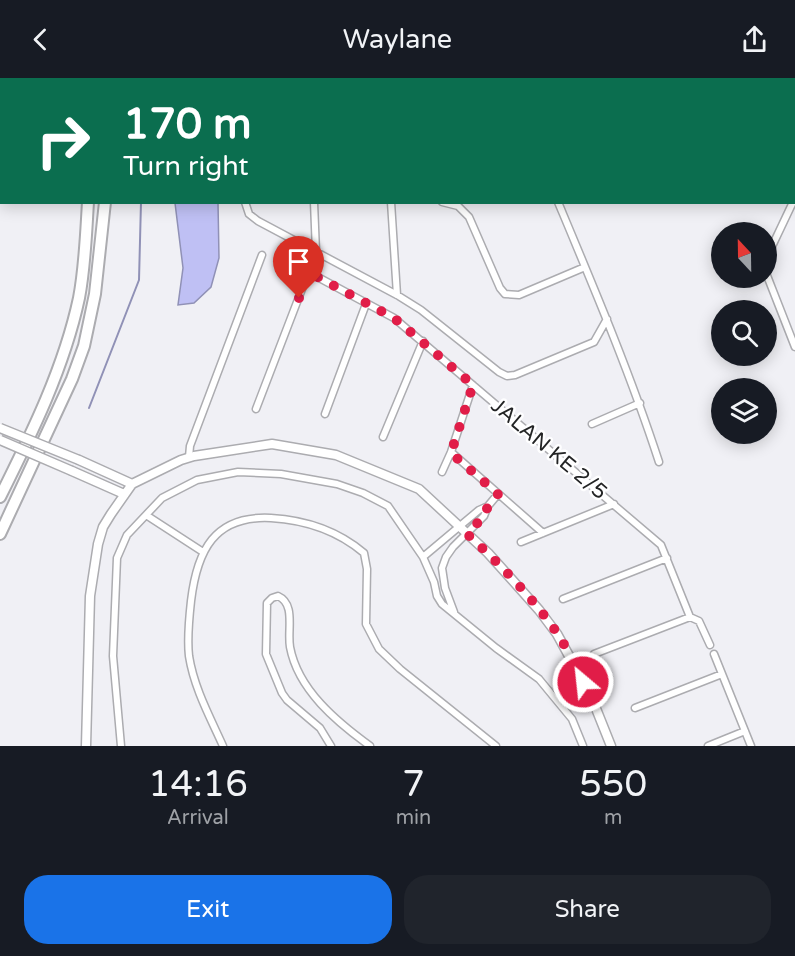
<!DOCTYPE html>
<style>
:root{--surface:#171b24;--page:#20242c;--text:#f1f3f6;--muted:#9ea1a6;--accent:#1a73e8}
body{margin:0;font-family:"Varela Round",sans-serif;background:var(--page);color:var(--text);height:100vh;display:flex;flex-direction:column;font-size:22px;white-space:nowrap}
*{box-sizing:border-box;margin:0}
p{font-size:20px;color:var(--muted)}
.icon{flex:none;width:33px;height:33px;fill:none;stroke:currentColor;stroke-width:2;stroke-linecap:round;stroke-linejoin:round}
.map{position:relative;height:668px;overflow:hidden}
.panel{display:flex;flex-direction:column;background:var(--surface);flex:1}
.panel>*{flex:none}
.top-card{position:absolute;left:0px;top:0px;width:795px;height:126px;box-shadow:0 3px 15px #0003;background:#0b6e4f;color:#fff;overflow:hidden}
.needle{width:39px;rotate:338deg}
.tools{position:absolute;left:711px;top:144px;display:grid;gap:12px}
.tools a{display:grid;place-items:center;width:66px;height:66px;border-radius:50%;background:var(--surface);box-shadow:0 3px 15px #0003;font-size:30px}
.pin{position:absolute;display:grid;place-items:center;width:51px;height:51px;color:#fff;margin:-62px -26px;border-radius:50% 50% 50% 0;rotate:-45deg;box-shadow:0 0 6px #0007}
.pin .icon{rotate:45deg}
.me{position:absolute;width:66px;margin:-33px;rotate:332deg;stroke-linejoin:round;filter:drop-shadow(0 0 4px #0008)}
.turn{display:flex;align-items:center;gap:21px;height:126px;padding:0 24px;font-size:27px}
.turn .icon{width:78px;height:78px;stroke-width:2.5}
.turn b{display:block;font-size:42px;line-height:51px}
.eta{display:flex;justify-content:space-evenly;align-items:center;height:102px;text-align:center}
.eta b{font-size:36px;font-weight:600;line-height:42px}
.action{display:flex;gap:12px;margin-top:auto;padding:12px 24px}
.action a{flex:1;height:69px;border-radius:24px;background:var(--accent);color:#fff;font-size:24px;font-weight:600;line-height:69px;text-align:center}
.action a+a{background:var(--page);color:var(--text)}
header{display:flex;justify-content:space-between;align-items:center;height:78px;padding:0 24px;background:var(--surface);font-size:27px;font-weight:600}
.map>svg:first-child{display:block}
.water{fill:#bfc0f4;stroke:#9091b6;stroke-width:1.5}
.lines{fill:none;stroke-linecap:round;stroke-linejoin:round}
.stream{stroke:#9091b6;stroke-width:2}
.street-casing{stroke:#acacb0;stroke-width:9}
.secondary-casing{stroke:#acacb0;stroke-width:11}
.highway-casing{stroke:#acacb0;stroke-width:14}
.street{stroke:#fff;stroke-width:6}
.secondary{stroke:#fff;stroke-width:8}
.highway{stroke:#fff;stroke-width:10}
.secondary-bridge-casing{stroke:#acacb0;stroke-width:11;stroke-linecap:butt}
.secondary-bridge{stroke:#fff;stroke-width:8}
.route{stroke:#e11d48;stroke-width:10;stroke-dasharray:0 18}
.labels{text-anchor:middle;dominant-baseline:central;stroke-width:5;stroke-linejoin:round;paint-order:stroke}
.street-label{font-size:21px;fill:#232425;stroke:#fefeff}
</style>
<header><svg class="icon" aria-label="back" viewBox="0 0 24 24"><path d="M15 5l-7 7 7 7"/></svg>Waylane<svg class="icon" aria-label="share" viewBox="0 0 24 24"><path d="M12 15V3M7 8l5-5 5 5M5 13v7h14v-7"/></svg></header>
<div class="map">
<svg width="795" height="668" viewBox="0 0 795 668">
<rect width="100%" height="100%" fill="#f0f0f5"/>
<path class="water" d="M175 125H218L219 180 211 209 194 225 178 227 183 190Z"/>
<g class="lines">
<path class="stream" d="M144 2V0
M89 330 139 202 141 124"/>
<defs>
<path id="street" d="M780 0 783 2
M438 2V0
M794 6 795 7
M794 64 795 65
M245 124 249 136 258 143 397 217 421 232 499 294 507 298 515 297 594 264 607 241
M314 124 316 174
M391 124 397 217
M442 124 458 128 469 139 500 210 505 216 519 217 585 189
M558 124C594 210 630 295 659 384
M766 181 793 124
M766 195 795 269
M256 331 307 198 309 196H312L394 240 661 467 690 539
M325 336 366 226
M592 346 640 325
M383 359 423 263
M451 374 543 455
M189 379 190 368 262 177
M442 394 451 374 473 307
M146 437 203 474
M521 464 614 426
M423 479 479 432 488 428
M563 521 667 480
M454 534 445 510 442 490 446 479 453 469 484 438 488 428 498 416
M690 539 699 543 710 567
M594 576 690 539
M714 576 751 668
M635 630 722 596
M121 668 113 578 117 480 127 457 162 420 197 402 238 394 281 396 337 406 363 415 388 428 423 479 434 504 437 518 442 526 496 570 539 601 572 641 583 668
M223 668C210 639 194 610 189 578 187 561 189 541 191 523 197 473 214 437 271 440 305 442 338 453 364 475L367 491 366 546 379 571 400 591 496 668
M331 668 320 650 287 622 282 615 266 576 267 525 272 520 278 518C296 526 287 552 290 569 298 612 337 644 370 668
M708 668 745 653"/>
<path id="secondary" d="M79 382 132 406
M72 393 124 416
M86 668 90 518 98 466 103 449 111 436 132 406 181 382 194 378 272 366 336 377 419 411 488 475 539 532 557 556 591 618 611 668"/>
<path id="highway" d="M86 0V2
M103 0V2
M0 419C32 355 64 290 79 220 85 189 86 156 88 124
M0 456 72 301 84 268 95 216 105 124"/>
</defs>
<use href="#street" class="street-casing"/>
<use href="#secondary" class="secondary-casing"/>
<use href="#highway" class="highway-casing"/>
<use href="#street" class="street"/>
<use href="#secondary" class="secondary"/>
<use href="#highway" class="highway"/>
<defs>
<path id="secondary-bridge" d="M0 350 79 382
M0 362 72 393"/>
</defs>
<use href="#secondary-bridge" class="secondary-bridge-casing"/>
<use href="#secondary-bridge" class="secondary-bridge"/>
</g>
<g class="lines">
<path class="route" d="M299 220 307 198 309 196H312L394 240 473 307 451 375 498 416 488 428 484 438 467 456C499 485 532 519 557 555 567 570 575 588 583 604"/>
</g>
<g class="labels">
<g class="street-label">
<text transform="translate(549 371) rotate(40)">JALAN KE 2/5</text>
</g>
</g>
</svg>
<div class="tools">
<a><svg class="needle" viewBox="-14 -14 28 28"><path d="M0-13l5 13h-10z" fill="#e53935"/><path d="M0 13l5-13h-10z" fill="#9ea1a6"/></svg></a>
<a><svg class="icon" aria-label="search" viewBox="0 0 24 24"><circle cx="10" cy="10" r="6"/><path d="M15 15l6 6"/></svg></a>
<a><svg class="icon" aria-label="layers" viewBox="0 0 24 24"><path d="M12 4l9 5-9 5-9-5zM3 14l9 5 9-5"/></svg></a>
</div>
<div class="pin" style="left:299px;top:220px;background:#d93025"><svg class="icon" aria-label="arrive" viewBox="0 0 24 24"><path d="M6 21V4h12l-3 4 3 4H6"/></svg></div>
<svg class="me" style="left:583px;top:604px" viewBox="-20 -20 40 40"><circle r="17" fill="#e11d48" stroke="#fff" stroke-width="3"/><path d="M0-11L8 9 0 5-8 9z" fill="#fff"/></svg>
<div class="top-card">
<div class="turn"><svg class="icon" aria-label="right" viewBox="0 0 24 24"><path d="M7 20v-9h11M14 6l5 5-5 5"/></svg><div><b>170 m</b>Turn right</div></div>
</div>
</div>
<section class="panel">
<div class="eta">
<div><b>14:16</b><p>Arrival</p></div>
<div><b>7</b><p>min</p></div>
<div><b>550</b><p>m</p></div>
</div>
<div class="action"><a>Exit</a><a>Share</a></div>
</section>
